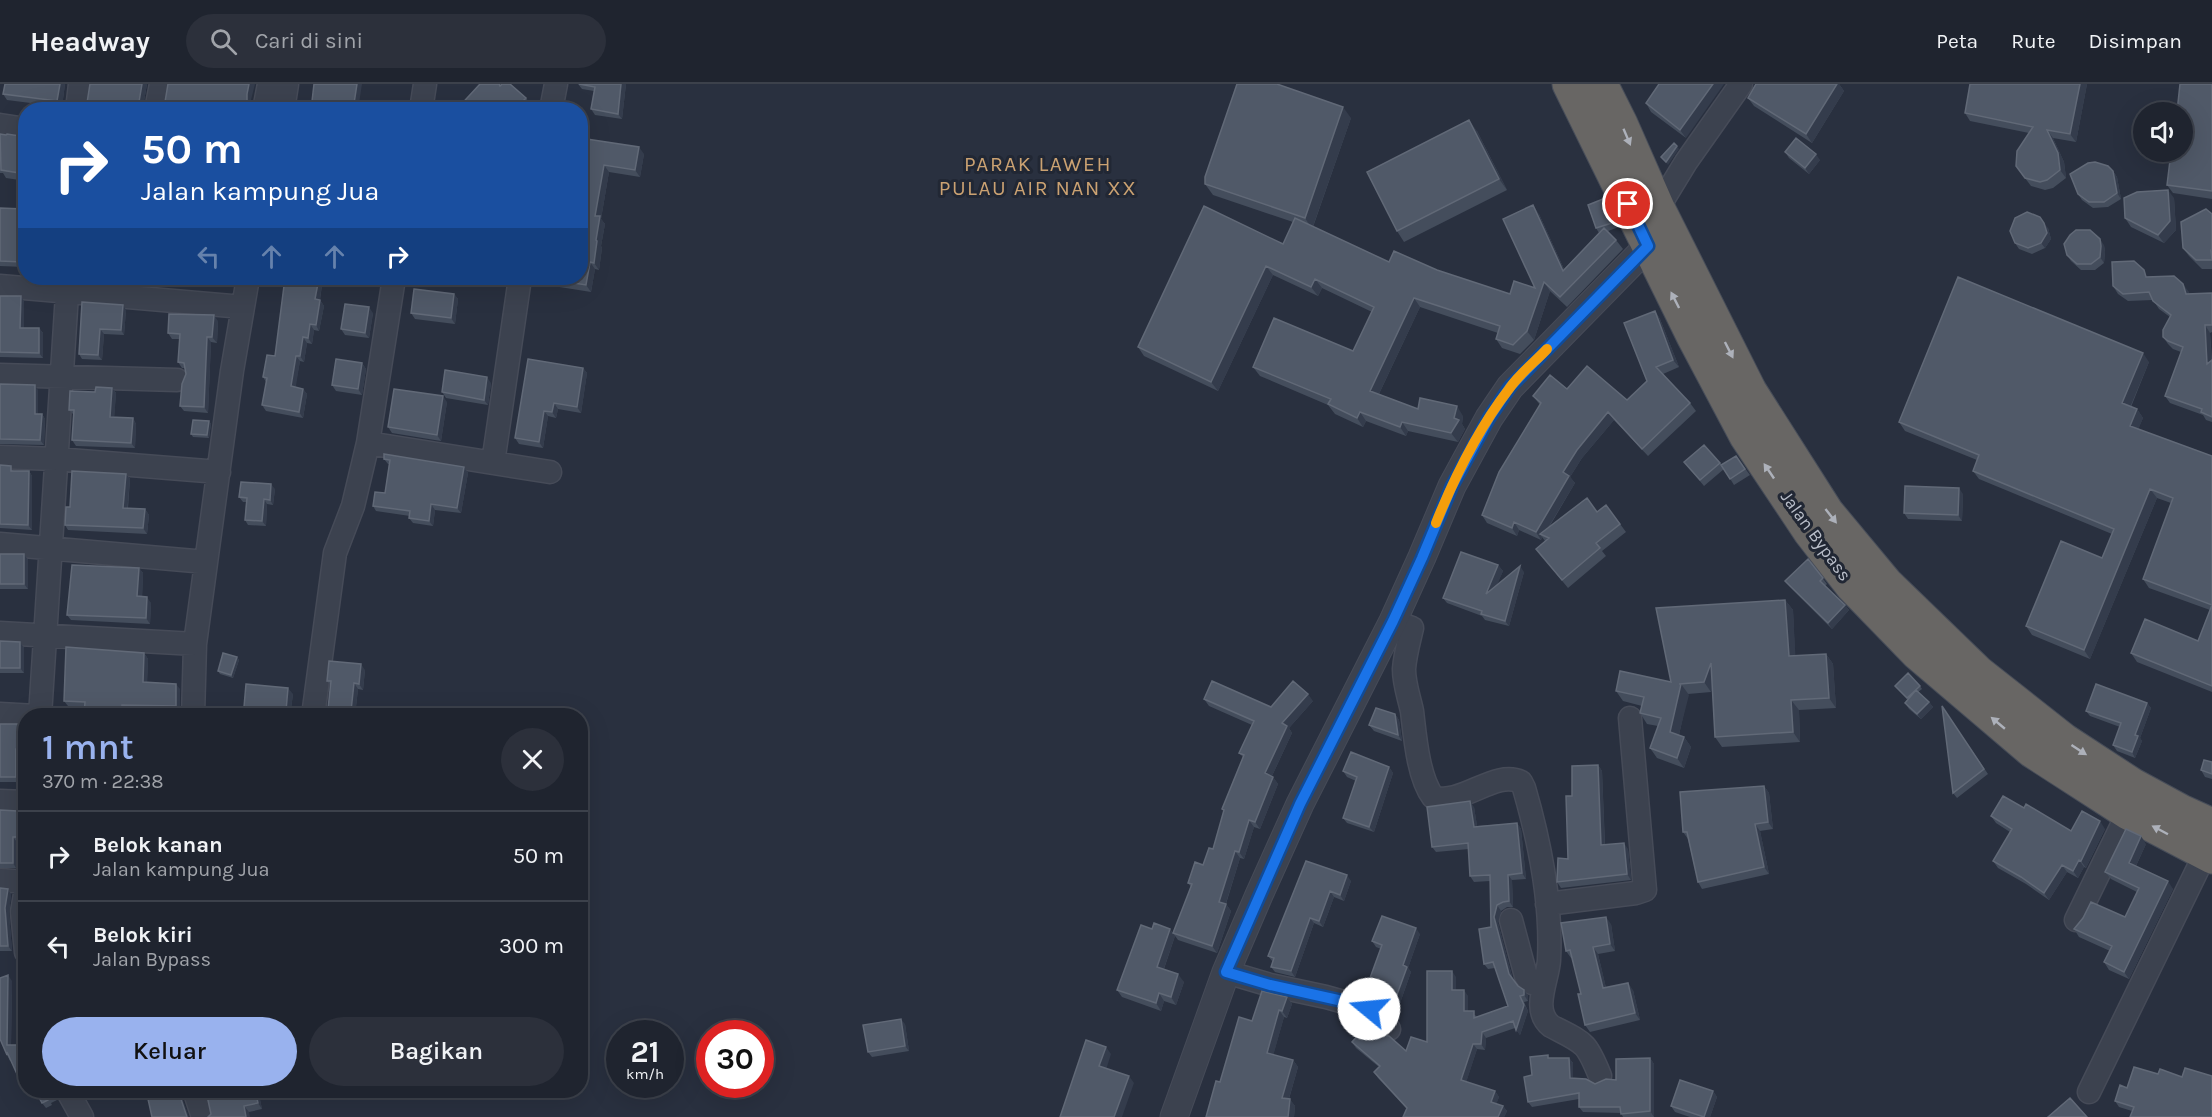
<!DOCTYPE html>
<html lang="id">
<meta charset="utf-8">
<style>
:root{--surface:#1f242f;--page:#2c303b;--text:#f1f3f6;--muted:#a1a4aa;--line:#3c414b;--accent:#99b2ee}
body{margin:0;font-family:Karla,sans-serif;background:var(--page);color:var(--text);height:100vh;display:flex;flex-direction:column;font-size:22px;white-space:nowrap}
*{box-sizing:border-box;margin:0}
p{font-size:20px;color:var(--muted)}
.icon{flex:none;width:33px;height:33px;fill:none;stroke:currentColor;stroke-width:2;stroke-linecap:round;stroke-linejoin:round}
.map{position:relative;flex:1;overflow:hidden}
.drawer{position:absolute;left:18px;top:624px;width:570px;height:390px;display:flex;flex-direction:column;background:var(--surface);border-radius:24px;box-shadow:0 6px 24px #0002,0 0 0 2px var(--line)}
.drawer>*{flex:none}
.top-card{position:absolute;left:18px;top:18px;width:570px;height:183px;border-radius:24px;box-shadow:0 6px 24px #0002,0 0 0 2px var(--line);background:#1a4fa0;color:#fff;overflow:hidden}
.controls{position:absolute;left:2133px;top:18px;display:grid;gap:12px}
.controls a{display:grid;place-items:center;width:60px;height:60px;border-radius:50%;background:var(--surface);box-shadow:0 6px 24px #0002,0 0 0 2px var(--line);font-size:30px}
.speed{position:absolute;left:606px;top:936px;display:flex;gap:12px;font-size:30px;font-weight:700;text-align:center}
.speed>*{display:grid;place-content:center;width:78px;height:78px;border-radius:50%;background:var(--surface);box-shadow:0 6px 24px #0002,0 0 0 2px var(--line);line-height:1}
.speed small{font-size:15px;font-weight:400}
.speed .limit{border:9px solid #d22;background:#fff;color:#111}
.pin{position:absolute;display:grid;place-items:center;width:51px;height:51px;color:#fff;margin:-26px;border:3px solid #fff;border-radius:50%;box-shadow:0 2px 6px #0007}
.me{position:absolute;width:66px;margin:-33px;rotate:287deg;stroke-linejoin:round;filter:drop-shadow(0 0 4px #0008)}
.turn{display:flex;align-items:center;gap:21px;height:126px;padding:0 24px;font-size:27px}
.turn .icon{width:78px;height:78px;stroke-width:2.5}
.turn b{display:block;font-size:42px;line-height:51px}
.lanes{display:flex;align-items:center;height:57px;padding:0 24px;background:#0003;justify-content:center;gap:30px;direction:ltr}
.lanes .off{opacity:.35}
.round{display:grid;place-items:center;flex:none;width:63px;height:63px;border-radius:32px;background:var(--page)}
.headline{display:flex;align-items:center;justify-content:space-between;height:102px;padding:0 24px}
h1{font-size:36px;font-weight:600;line-height:45px;color:var(--accent)}
.button{display:flex;gap:12px;margin-top:auto;padding:12px 24px}
.button a{flex:1;height:69px;border-radius:36px;background:var(--accent);color:#111;font-size:24px;font-weight:600;line-height:69px;text-align:center}
.button a+a{background:var(--page);color:var(--text)}
ul{padding:0;list-style:none}
li{display:flex;align-items:center;gap:18px;height:90px;padding:0 24px;border-top:2px solid var(--line)}
li div{flex:1}
li b{display:block;font-size:22px}
li em{font-style:normal}
header{display:flex;align-items:center;gap:36px;box-sizing:border-box;height:84px;padding:0 30px;background:var(--surface);border-bottom:2px solid var(--line)}
header strong{font-size:28px}
nav{display:flex;gap:33px;margin-inline-start:auto;font-size:21px}
.search{width:420px;height:54px;background:var(--page);display:flex;align-items:center;gap:15px;box-sizing:border-box;padding:0 21px;border-radius:33px;color:var(--muted);font-size:22px}
.map>svg:first-child{display:block}
.lines{fill:none;stroke-linecap:round;stroke-linejoin:round}
.minor-casing{stroke:#464b58;stroke-width:25}
.tertiary-casing{stroke:#464b58;stroke-width:29}
.trunk-casing{stroke:#474d59;stroke-width:35}
.minor{stroke:#3c424f;stroke-width:22}
.tertiary{stroke:#3c424f;stroke-width:27}
.trunk{stroke:#686664;stroke-width:33}
.wall{fill:#444d5c}
.shaded-wall{fill:#343c4c}
.building{fill:#505968;stroke:#616977;stroke-width:1.5}
.oneway{fill:#adb1ba}
.route-casing{stroke:#114b97;stroke-width:15}
.route{stroke:#1a73e8;stroke-width:10}
.slow{stroke:#f59e0b;stroke-width:10}
.labels{text-anchor:middle;dominant-baseline:central;stroke-width:6;stroke-linejoin:round;paint-order:stroke}
.street-label{font-size:18px;fill:#b9bec9;stroke:#212734}
.quarter-label{font-size:21px;letter-spacing:1.5px;fill:#cba272;stroke:#212734}
</style>
<header>
<strong>Headway</strong>
<div class="search"><svg class="icon" aria-label="search" viewBox="0 0 24 24"><circle cx="10" cy="10" r="6"/><path d="M15 15l6 6"/></svg>Cari di sini</div>
<nav><a>Peta</a><a>Rute</a><a>Disimpan</a></nav>
</header>
<div class="map">
<svg width="2212" height="1033" viewBox="0 0 2212 1033">
<rect width="100%" height="100%" fill="#29303f"/>
<g class="lines">
<defs>
<path id="minor" d="M77 26 80 0
M156 26 161 0
M264 26 269 0
M283 26 287 0
M421 26 425 0
M551 26 556 0
M0 41 26 45
M1658 124 1686 78 1741 0
M0 202 243 223
M0 291 177 296
M368 359 550 388
M0 373 56 375 219 388
M493 379 520 194
M0 460 206 478
M1393 537 1412 544C1409 557 1405 571 1404 585 1404 600 1409 613 1412 627 1415 652 1418 693 1433 713 1461 723 1495 685 1521 698L1524 704C1540 759 1552 818 1549 876 1548 896 1531 926 1551 942 1584 959 1586 957 1600 992
M0 549 195 560
M0 630 36 632
M40 632 68 194
M193 632 195 560 232 287 248 194
M313 632 335 469 353 422 368 359 394 194
M0 717 26 718
M0 796 26 798
M26 804 22 828 26 868
M1547 820 1636 809 1645 806 1630 634
M1511 836 1526 892 1532 899 1543 902
M2076 836 2128 729
M1226 888 1270 901 1326 913 1369 925 1380 932 1389 945
M67 1006 82 1033
M194 1006 203 1033
M2089 1008 2205 770"/>
<path id="tertiary" d="M1174 1033 1226 888 1259 811 1300 720 1393 537 1422 473 1452 402 1489 334 1510 303 1648 162"/>
<path id="trunk" d="M1569 0 1693 252 1746 352 1810 448 1852 502 1918 570 2032 667 2128 729 2212 773
M1601 0 1621 40 1658 124 1750 307 1827 428 1886 499 1979 589 2064 656 2133 701 2181 727 2212 741"/>
</defs>
<use href="#minor" class="minor-casing"/>
<use href="#tertiary" class="tertiary-casing"/>
<use href="#trunk" class="trunk-casing"/>
<use href="#minor" class="minor"/>
<use href="#tertiary" class="tertiary"/>
<use href="#trunk" class="trunk"/>
</g>
<path class="wall" d="M5 0H65L62 23 7 16 3 10Z
M90 0H147L143 23V26L91 25 87 19Z
M578 0H626L622 35 595 31 591 25 594 7 582 5Z
M1659 0 1686 54 1651 28 1646 19Z
M1756 0H1839L1844 7 1812 59 1754 22 1748 14Z
M2087 0 2076 58 2053 54 2064 78 2066 94 2053 104 2045 106 2031 102 2016 82 2029 49 1970 37 1965 29Z
M2212 0V115L2173 109 2167 101Z
M500 2 526 14 531 21 527 26H456Z
M1351 34 1313 143 1389 178 1437 186 1510 210 1535 204 1539 130 1564 185 1599 149 1596 144 1603 115 1608 121 1619 143 1608 147 1616 156 1623 165 1567 223 1550 207 1534 256 1520 270 1502 264 1496 255 1498 249 1420 223 1379 310 1418 325 1463 332 1462 340 1465 345 1458 358 1408 347 1406 352 1366 337 1363 343 1335 330 1328 321 1260 292 1253 283 1353 267 1372 228 1322 204 1318 212 1273 191 1218 307 1144 272 1138 263 1283 160 1293 138 1213 111 1205 100Z
M1477 47 1507 106 1404 158 1397 147Z
M0 50 26 53V97L6 94 3 89H0Z
M580 54 644 70 640 93 609 88 601 135 605 140 601 162 602 164 599 186 595 185 591 208 547 201 542 194Z
M1785 68 1820 76 1809 90 1789 74Z
M2113 87 2117 93 2121 115 2108 123 2093 124 2082 116 2078 110Z
M2174 114 2176 146 2164 159 2131 143 2125 134Z
M0 124 23 125 26 128 25 183 0 182Z
M2212 130V185H2202L2189 172 2183 164Z
M2048 144 2051 155 2045 164 2032 170 2019 165 2015 159Z
M2104 161 2105 168 2104 179 2095 186H2081L2071 177 2067 171Z
M2149 193 2189 208V210L2212 209V248L2210 249 2212 276V338L2206 336 2203 331 2170 319 2165 312 2181 268 2173 265 2168 260 2163 253 2170 233 2159 225 2153 216 2128 217 2118 210 2113 202Z
M87 194H169L168 196 128 194V200L89 196Z
M285 194H323L320 216 324 222 319 247 314 246 312 260 307 259 304 278 300 277 295 303 303 305 307 310 303 334 266 327 262 321 266 298 263 293 275 272Z
M344 194H375L373 199Z
M486 194H507L506 197Z
M454 210 458 215 455 240 415 235 411 229Z
M0 212H21L24 218V244H39L43 249V274L0 273Z
M82 218 126 226 124 251 104 250 102 276 82 275 79 270Z
M1655 227 1660 235 1679 283 1663 290 1690 319 1696 327 1648 372 1614 336 1582 374 1570 393 1575 399 1548 445 1597 428 1606 421 1626 448 1602 467 1606 472 1568 504 1536 465 1545 457 1542 453 1541 456 1519 446 1517 452 1487 439 1482 431 1540 321 1533 312 1627 316 1647 297Z
M373 229 369 254 345 251 341 245Z
M218 237 217 259 211 258 208 329 184 327 180 322 186 290 185 284H182L178 278 180 255H172L168 249Z
M2149 278 2131 323 2137 325 2143 334 2138 345 2212 372V608L2137 578 2131 569 2198 557 2210 526 2149 504 2143 495 2171 419 2157 414 2090 575 2032 551 2026 542 2102 474 2112 450 1979 395 1973 387 1977 376 1905 347 1899 338Z
M362 279 366 285 362 311 336 307 332 301Z
M583 284 587 289 581 329 558 325 556 334 548 332 543 364 519 360 515 354Z
M491 299 488 321 446 314 442 308Z
M0 300 38 306V330H42L45 335 44 361 0 360Z
M112 304 116 309 114 333 133 334 136 340 135 364 76 362 72 356 74 331 69 326 95 308Z
M447 318 441 357 392 349 388 343Z
M209 337 211 340 209 354 193 353 191 350Z
M1704 361 1722 381 1736 372 1750 391 1734 401 1724 385 1704 402 1684 378Z
M384 375 464 383 468 389 461 429 435 426 433 442 413 439 409 434 410 432 376 427 373 422 385 409 389 380H388Z
M0 381 14 387H29L32 392V446L0 444Z
M126 390 130 395 128 424 145 425 149 431 147 450 68 446 65 441 70 423Z
M275 405 273 421 267 420 266 442 248 441 245 436 246 418H243L239 413Z
M1963 410 1962 437 1908 435 1904 429Z
M0 470H24L28 476V505H0Z
M1808 475 1827 500 1825 502 1845 521 1849 526 1832 545 1789 502 1785 497Z
M1498 481 1503 487 1496 502 1524 488 1509 542 1485 536 1482 532 1447 519 1443 514Z
M139 484 143 489 142 513 151 519 150 540 71 536 67 531Z
M1785 516 1793 526 1795 572 1826 570 1833 580 1836 624 1799 626 1800 658 1722 663 1715 653 1712 605 1711 608 1688 610 1679 651 1684 653 1691 663 1684 684 1657 674 1650 664 1658 642 1647 640 1640 629 1642 622 1623 617 1616 607 1671 598Z
M0 557 20 558 24 564V589H0Z
M144 569 148 575 147 598 180 605V628L126 627V632H84L85 624 68 622 64 617Z
M237 573 239 576 233 594 220 590 218 587Z
M365 586 363 606 358 605 355 632 332 631 328 625 331 602 327 597Z
M1895 602H1920L1922 605 1918 608 1929 618 1933 623 1921 635 1909 625 1905 619 1908 616Z
M293 610 290 632H280L248 628 244 623Z
M1204 615 1271 623 1313 617 1289 644 1292 649 1272 692 1278 700 1260 745 1254 743 1244 775 1240 774 1226 820 1231 827 1217 869 1178 856 1173 849 1191 803 1188 799 1203 781 1213 765 1224 728 1222 725 1243 673 1239 669 1252 641 1209 622Z
M2147 619 2151 624 2140 654 2142 657 2135 674 2117 667 2113 661 2120 643 2090 632 2086 627Z
M1942 622 1988 690 1957 714 1953 709Z
M1395 630 1399 636 1402 657 1374 647 1369 641Z
M0 640H25L26 671H20V698H0Z
M2212 678V695L2205 693 2201 686Z
M1598 681 1602 687 1605 760 1628 765 1631 796 1561 804 1557 798 1568 775 1572 712Z
M1389 683 1393 689 1374 748 1347 739 1343 734 1356 697 1347 693 1343 687Z
M1764 702 1769 709 1773 745 1760 747 1769 790 1702 805 1698 798 1688 755 1683 748Z
M1474 723 1477 742 1517 739 1521 745 1526 795 1512 796 1513 823H1507L1501 827 1498 839 1513 896 1518 902 1524 906 1528 912V917L1524 918 1528 927 1520 951 1515 944 1486 954 1485 966 1477 965 1466 998 1495 1007 1499 1013 1496 1020 1503 1022 1507 1027 1504 1033H1403L1407 1025 1378 994 1374 988 1379 983 1356 964 1352 958 1379 951 1406 967 1427 958 1456 893V906L1468 912V927L1478 933 1508 922 1495 884 1488 885 1484 880 1491 843 1490 797 1474 798 1470 792 1469 765 1436 768 1432 763Z
M2024 724 2071 747 2105 745 2086 784 2084 783 2078 794 2067 788 2049 816 2026 800 1998 784 1993 777 2010 748 1996 739 1991 732Z
M0 726 20 732V758H17L16 784H0Z
M2146 760 2136 782 2173 805 2129 895 2109 886 2104 878 2110 867 2079 853 2074 845 2125 833 2137 808 2111 795 2105 788Z
M1306 777 1351 797 1344 817 1334 813 1323 843 1314 839 1295 893 1275 888 1271 883 1273 878 1268 872Z
M0 804 8 805 11 810 9 829 12 867H0Z
M1611 840 1615 867 1598 870 1606 904 1633 906 1640 936 1590 948 1585 941 1581 910 1572 874H1571L1566 867Z
M1152 845H1170L1175 852 1164 885 1184 898 1176 921 1164 917 1161 927 1122 913 1117 906Z
M1420 850 1408 884 1411 888 1399 922 1370 911 1366 905 1381 865 1376 863 1372 857Z
M12 897 11 961H26V993L21 995 17 990 11 976 10 977 7 971Z
M1287 913 1292 920 1287 934 1284 933 1273 971 1293 976 1298 983 1289 1015 1295 1022 1294 1033H1206L1220 998 1252 937Z
M905 940 909 967 872 973 868 968Z
M1550 974H1569L1573 979V995L1595 1000 1616 996 1650 974 1654 980V1033H1623L1621 1029 1583 1028 1579 1023V1015L1532 1023 1528 1018 1532 991Z
M2158 990 2182 993 2132 1027 2119 1023 2115 1017 2127 1004Z
M54 1006 57 1016 51 1019 52 1021 46 1024 42 1019Z
M258 1006 262 1025 249 1028 211 1030 206 1007Z
M1713 1007 1717 1013 1710 1033H1690L1675 1028 1671 1022Z"/>
<path class="shaded-wall" d="M60 0H65L62 23 57 17Z
M142 0H147L143 23V26H140L139 18Z
M249 0H255L251 16V26H247V10Z
M357 0H362L358 26H353Z
M621 0H626L622 35 618 30Z
M1713 0H1724L1686 54 1680 46Z
M1837 0H1839L1844 7 1812 59 1806 50Z
M2080 0H2087L2076 58 2070 50Z
M111 20 115 26H110Z
M1343 23 1351 34 1312 145 1305 134Z
M1469 36 1477 47 1507 106 1499 95Z
M2047 46 2053 54 2064 78 2066 94 2060 86Z
M1677 62 1679 65 1668 81 1666 78Z
M639 63 644 70 640 93 635 86Z
M1816 70 1820 76 1809 90 1805 84Z
M604 81 609 88 601 135 605 140 601 162 602 164 599 186 594 179 596 156 595 132Z
M2113 87 2117 93 2121 115 2117 109Z
M2168 106 2174 114 2176 146 2164 159 2158 151Z
M1603 115 1608 121 1619 143 1615 138Z
M1533 121 1539 130 1569 196 1563 187Z
M23 125 26 128 25 183 22 178Z
M2044 139 2048 144 2051 155 2045 164 2041 159Z
M2100 155 2104 161 2105 168 2104 179 2100 173Z
M590 178 595 185 591 208 586 201Z
M1266 182 1273 191 1218 307 1211 298Z
M124 194H128V200Z
M319 194H323L319 221 315 215Z
M370 194H375L373 199Z
M1315 195 1322 204 1318 212 1311 203Z
M1544 198 1550 207 1534 256 1527 247Z
M2183 200 2189 208 2192 218 2186 210Z
M454 210 458 215 455 240 451 234Z
M21 212 24 218V249L20 244Z
M1414 214 1420 223 1376 316 1370 307Z
M320 216 324 222 319 247 316 241Z
M123 221 126 226 124 251 121 246Z
M369 223 373 229 369 254 365 249Z
M1655 227 1660 235 1679 283 1673 276Z
M214 231 218 237 217 259 212 253Z
M310 240 314 246 312 260 308 254Z
M2205 241 2210 249 2212 287 2207 280Z
M39 244 43 249V274L39 269Z
M100 245 104 250 102 276 98 271Z
M207 253 211 258 208 329 204 323Z
M303 253 307 259 304 278 300 272Z
M2143 269 2149 278 2128 328 2122 319Z
M296 272 300 277 295 308 291 302Z
M362 279 366 285 362 311 358 305Z
M583 284 587 289 581 329 577 323Z
M487 293 491 299 488 321 484 316Z
M35 301 38 306V335L35 330Z
M112 304 116 309 114 338 110 333Z
M303 305 307 310 303 334 299 328Z
M443 312 447 318 441 357 437 351Z
M554 319 558 325 556 334 552 328Z
M1457 322 1463 332 1462 340 1465 345 1458 358 1451 349Z
M2137 325 2143 334 2136 351 2130 342Z
M544 327 548 332 543 364 539 358Z
M1360 328 1366 337 1363 343 1357 334Z
M1608 328 1614 336 1582 374 1570 393 1575 399 1543 452 1540 450 1542 453 1541 456 1536 448 1563 388 1577 366Z
M42 330 45 335 44 361 40 356Z
M133 334 136 340 135 364 131 359Z
M209 337 211 340 209 354 207 351Z
M1402 338 1408 347 1406 352 1400 343Z
M464 383 468 389 461 429 457 424Z
M29 387 32 392V446L28 441Z
M126 390 130 395 127 429 123 424Z
M271 400 275 405 273 421 270 416Z
M1959 404 1963 410 1962 437 1958 431Z
M2150 405 2157 414 2090 575 2084 566Z
M264 415 267 420 266 442 262 437Z
M431 420 435 426 433 442 429 437Z
M145 425 149 431 147 450 143 444Z
M1514 438 1519 446 1517 452 1512 444Z
M24 470 28 476V505L24 500Z
M1498 481 1503 487 1491 516 1486 510Z
M1520 482 1524 488 1509 542 1505 537Z
M139 484 143 489 142 518 137 512Z
M147 513 151 519 150 540 146 534Z
M1785 516 1793 526 1796 583 1789 572Z
M1845 521 1849 526 1832 545 1828 539Z
M20 558 24 564V589L20 584Z
M144 569 148 575 147 603 143 598Z
M1826 570 1833 580 1836 624 1829 614Z
M237 573 239 576 233 594 231 591Z
M1711 579 1718 590 1711 608 1704 598Z
M361 580 365 586 363 606 359 600Z
M354 599 358 605 355 632H354L351 627Z
M176 600 180 605V628L176 622Z
M1681 600 1689 611 1677 658 1670 648Z
M288 604 293 610 290 632 286 627Z
M1308 610 1313 617 1289 644 1292 649 1270 696 1265 689 1282 639Z
M1791 616 1799 626 1800 658 1793 648Z
M1929 618 1933 623 1921 635 1917 630Z
M2147 619 2151 624 2140 654 2142 657 2135 674 2132 668 2135 651Z
M122 621 126 627V632H121Z
M1395 630 1399 636 1402 657 1398 651Z
M1684 653 1691 663 1684 684 1677 674Z
M16 665 20 671V698L16 693Z
M1598 681 1602 687 1605 767 1601 761Z
M1389 683 1393 689 1374 748 1369 743Z
M1273 693 1278 700 1260 745 1255 738Z
M1764 702 1769 709 1773 745 1768 738Z
M1470 717 1474 723 1478 748 1474 743Z
M17 727 20 732V758L17 753Z
M1249 736 1254 743 1244 775 1239 768Z
M2100 737 2105 745 2086 784 2081 777Z
M1517 739 1521 745 1526 795 1522 789Z
M1755 740 1760 747 1769 790 1764 783Z
M2141 752 2146 760 2134 786 2129 779Z
M13 753 17 758 16 784 13 779Z
M1624 759 1628 765 1631 796 1627 790Z
M1235 767 1240 774 1224 825 1219 818Z
M2079 776 2084 783 2078 794 2073 787Z
M2062 781 2067 788 2049 816 2044 809Z
M1347 791 1351 797 1344 817 1340 811Z
M1508 791 1512 796 1513 823 1509 817Z
M2168 797 2173 805 2129 895 2124 888Z
M8 805 11 810 9 829 12 867 8 862 5 824Z
M1330 807 1334 813 1323 843 1319 837Z
M1226 820 1231 827 1217 869 1212 862Z
M1497 821 1501 827 1498 839 1513 896 1509 890 1494 833Z
M1606 833 1611 840 1615 867 1610 860Z
M1310 834 1314 839 1295 893 1291 887Z
M1416 844 1420 850 1408 884 1411 888 1399 922 1395 916 1403 881Z
M1170 845 1175 852 1162 890 1157 883Z
M1593 863 1598 870 1608 912 1603 904Z
M1452 887 1456 893V912L1452 906Z
M1178 890 1184 898 1176 921 1171 913Z
M8 891 12 897 11 966 7 961Z
M1628 899 1633 906 1640 936 1635 929Z
M1464 906 1468 912V933L1464 927Z
M1524 906 1528 912V917L1524 911Z
M1159 909 1164 917 1161 927 1156 919Z
M1520 912 1528 927 1520 951 1516 946Z
M1287 913 1292 920 1287 934 1282 927Z
M1279 926 1284 933 1272 976 1267 969Z
M901 935 905 940 909 967 905 962Z
M1482 948 1486 954 1485 966 1481 960Z
M1473 960 1477 965 1465 1002 1461 996Z
M1106 963 1111 970 1105 989 1099 982Z
M1569 974 1573 979V1000L1570 994Z
M1650 974 1654 980V1033L1650 1027Z
M1293 976 1298 983 1287 1021 1282 1014Z
M1129 992 1134 999 1122 1033H1114Z
M178 1006H182L181 1010 189 1033H187L186 1031Z
M255 1006H258L262 1025 258 1019Z
M1495 1007 1499 1013 1495 1024 1491 1018Z
M1713 1007 1717 1013 1710 1033H1704Z
M1290 1015 1295 1022 1294 1033H1288Z
M244 1022 249 1028 250 1033H246Z
M1503 1022 1507 1027 1504 1033H1498Z"/>
<path class="building" d="M5 0H60L57 17 3 10Z
M90 0H142L139 18 140 26H134L111 20 109 25 87 19Z
M168 0H249L247 10V26H170L164 24Z
M314 0H357L353 26H311Z
M480 0H499L500 2 502 0H510L526 14 519 21 525 26H456Z
M579 0H621L618 30 591 25 595 3Z
M1237 0H1277L1343 23 1305 134 1205 100V93Z
M1659 0H1713L1680 46 1646 19Z
M1756 0H1837L1806 50 1748 14Z
M1970 0H2080L2070 50 2047 46 2058 69 2060 86 2047 96 2040 98 2025 94 2016 82 2017 67 2033 43 1965 29Z
M2180 0H2212V107L2167 101 2171 68H2182V28H2177Z
M1469 36 1499 95 1397 147 1367 88Z
M0 50 6 51 7 50 26 53V90L1 86Z
M580 54 639 63 635 86 604 81 595 132H600L596 156 597 157 594 179 590 178 586 201 542 194H580Z
M1796 54 1816 70 1805 84 1785 68Z
M1674 59 1677 62 1666 78 1661 73Z
M2095 78 2108 82 2113 87 2117 109 2104 118H2089L2078 110 2070 90 2088 79Z
M2168 106 2170 137 2158 151 2125 134 2124 114 2137 108Z
M1603 115 1615 138 1596 144 1588 121Z
M1533 121 1563 187 1604 144 1616 156 1560 213 1544 198 1527 247 1513 261 1496 255 1500 242 1414 214 1370 307 1418 325 1420 314 1457 322 1454 334 1459 336 1451 349 1402 338 1400 343 1360 328 1357 334 1328 320 1331 315 1253 283 1274 234 1353 267 1374 223 1315 195 1311 203 1266 182 1211 298 1138 263 1204 122 1283 160 1295 134 1389 178 1394 167 1437 186 1510 210 1514 197 1535 204 1503 135Z
M0 124 23 125 22 178 0 177Z
M2206 125 2212 130V168L2211 167 2212 176H2196L2183 164 2181 138Z
M2027 128 2040 133 2044 139 2047 149 2041 159 2028 164 2015 159 2010 147 2015 134Z
M2076 146H2090L2100 155 2101 162 2100 173 2091 180H2077L2067 171 2064 160 2070 151Z
M2134 177 2144 186 2146 193 2174 192 2183 200 2186 210 2212 209V241H2205L2207 280 2212 276V333L2201 328 2202 325 2165 312 2183 263 2168 257 2163 253V246L2171 231 2153 217 2149 208 2123 210 2113 202 2112 178Z
M1958 193 2143 269 2122 319 2137 325 2130 342 2212 372V521L2143 495 2173 414 2150 405 2084 566 2026 542 2061 457 2102 474 2114 445 1973 387 1979 371 1899 338Z
M285 194H319L315 215 320 216 316 241 310 240 308 254 303 253 300 272H296L291 302 303 305 299 328 262 321 267 294 263 293 267 271 275 272Z
M414 205 454 210 451 234 411 229Z
M0 212H21L20 244H39V269L0 268Z
M82 218 123 221 121 246 100 245 98 271 79 270Z
M345 220 369 223 365 249 341 245Z
M1655 227 1673 276 1656 283 1690 319 1642 365 1608 328 1577 366 1563 388 1569 392 1536 448 1514 438 1512 444 1482 431 1499 388 1541 319 1533 312 1550 291 1567 305 1587 282 1627 316 1647 297 1624 239Z
M169 230 214 231 212 253H207L204 323 180 322 182 300 186 290 184 279 178 278 180 250 168 249Z
M336 275 362 279 358 305 332 301Z
M528 275 583 284 577 323 554 319 552 328 544 327 539 358 515 354Z
M445 286 487 293 484 316 442 308Z
M0 300 35 301V330H42L40 356 0 355Z
M96 303 112 304 110 333 133 334 131 359 72 356 74 326H69L70 307 95 308Z
M394 305 443 312 437 351 388 343Z
M193 336 209 337 207 351 191 350Z
M1704 361 1720 379 1700 396 1684 378Z
M384 370 464 383 457 424 431 420 429 437 409 434 410 427 373 422 375 408 385 409 390 376 384 375Z
M1736 372 1745 385 1730 395 1721 381Z
M0 381 11 382V387H29L28 441 0 440Z
M72 387 126 390 123 424 145 425 143 444 65 441 66 423H70Z
M241 398 271 400 270 416 264 415 262 437 245 436 247 414 239 413Z
M1905 402 1959 404 1958 431 1904 429Z
M1587 414 1597 428 1606 421 1620 440 1596 459 1600 464 1562 496 1536 465 1549 454 1540 450Z
M1461 468 1498 481 1486 510 1520 482 1505 537 1481 530 1482 527 1443 514Z
M0 470H24V500H0Z
M1808 475 1823 494 1820 497 1845 521 1828 539 1785 497Z
M72 481 139 484 137 512 147 513 146 534 67 531Z
M1785 516 1789 572 1826 570 1829 614 1791 616 1793 648 1715 653 1711 579 1704 598 1679 600H1681L1670 648 1684 653 1677 674 1650 664 1661 634 1640 629 1644 613 1616 607 1620 587 1671 598 1656 524Z
M2212 521V602L2131 569 2145 535 2198 557Z
M0 557 20 558V584H0Z
M66 563 144 569 143 598 176 600V622L122 621 121 632H84L85 618 64 617Z
M223 569 237 573 231 591 218 587Z
M329 577 361 580 359 600 354 599 351 627 328 625 331 597H327Z
M1908 589 1920 602 1907 614 1895 602Z
M1212 597 1271 623 1293 597 1308 610 1282 639 1287 642 1265 689 1273 693 1255 738 1249 736 1239 768 1235 767 1219 818 1226 820 1212 862 1173 849 1192 800 1188 799 1195 778 1203 781 1209 764 1213 765 1224 726 1222 725 1244 671 1239 669 1254 637 1204 615Z
M246 600 288 604 286 627 244 623Z
M2096 600 2147 619 2135 651 2138 652 2132 668 2113 661 2121 639 2086 627Z
M1916 606 1929 618 1917 630 1905 619Z
M1942 622 1984 685 1953 709Z
M1376 624 1395 630 1398 651 1369 641Z
M0 640H25V665H16V693H0Z
M1351 668 1389 683 1369 743 1343 734 1357 693 1343 687Z
M2204 676 2212 678V690L2201 686Z
M1598 681 1601 761 1624 759 1627 790 1557 798 1558 774 1568 775 1566 712H1572V682Z
M1764 702 1768 738 1755 740 1764 783 1698 798 1687 748H1683L1680 708Z
M2003 712 2024 724 2026 720 2071 747 2082 727 2100 737 2081 777 2079 776 2073 787 2062 781 2044 809 2021 793 1993 777 2012 745 1991 732Z
M1470 717 1474 743 1517 739 1522 789 1508 791 1509 817 1503 818 1497 821 1494 833 1509 890 1518 902 1524 906V911L1520 912 1524 921 1516 946 1513 937 1482 948 1481 960H1473L1461 996 1495 1007 1491 1018 1503 1022 1498 1033H1403L1407 1024 1374 988 1380 982 1352 958 1369 939 1379 951 1389 952 1406 967 1411 953 1427 958V887H1452V906H1464V927H1474V934L1508 922 1493 878 1484 880 1479 845 1491 843 1490 791 1470 792 1468 759 1432 763 1427 723Z
M0 726 17 727V753H13V779H0Z
M2126 745 2141 752 2129 779 2168 797 2124 888 2104 878 2112 862 2074 845 2083 834 2091 818 2125 833 2139 804 2105 788Z
M1306 777 1347 791 1340 811 1330 807 1319 837 1310 834 1291 887 1271 883 1274 874 1268 872Z
M0 804 8 805 5 824 8 862H0Z
M1382 832 1416 844 1403 881 1407 883 1395 916 1366 905 1382 861 1372 857Z
M1606 833 1610 860 1593 863 1603 904 1628 899 1635 929 1585 941 1578 910H1581L1570 866 1566 867 1561 839Z
M1154 839 1170 845 1157 883 1178 890 1171 913 1159 909 1156 919 1117 906 1141 841 1152 845Z
M8 891 7 961H26V990L24 987 17 990 7 968V971L0 955V894Z
M1262 907 1287 913 1282 927 1279 926 1267 969 1293 976 1282 1014 1290 1015 1288 1033H1206L1216 997 1220 998 1239 933 1252 937Z
M901 935 905 962 868 968 863 941Z
M1086 956 1106 963 1099 982 1129 992 1114 1033H1060Z
M1548 971V974H1569L1570 994 1586 995 1595 1000 1606 995 1616 996V975L1650 974V1027L1621 1030 1620 1023H1579V1009L1528 1018 1524 993 1532 991 1530 973Z
M2134 983 2158 990 2160 985 2182 993 2185 984 2212 992V1033H2130L2134 1023 2115 1017 2120 1001 2127 1004Z
M1680 996 1713 1007 1704 1033 1671 1022Z
M35 1006H52L53 1010 48 1014V1016L42 1019Z
M146 1006H178L187 1033H152Z
M255 1006 258 1019 244 1022 246 1033H208L211 1030 206 1007Z
M2070 1014 2087 1033H2048Z"/>
<defs><path id="oneway-solid" d="M-6-.8H1V-3.2L6.5 0L1 3.2V.8H-6Z" transform="scale(1.5)"/></defs>
<g class="oneway">
<use href="#oneway-solid" transform="translate(1627 53) rotate(67)"/>
<use href="#oneway-solid" transform="translate(1675 216) rotate(-117)"/>
<use href="#oneway-solid" transform="translate(1729 266) rotate(63)"/>
<use href="#oneway-solid" transform="translate(1769 387) rotate(-124)"/>
<use href="#oneway-solid" transform="translate(1831 432) rotate(52)"/>
<use href="#oneway-solid" transform="translate(1998 639) rotate(-140)"/>
<use href="#oneway-solid" transform="translate(2079 666) rotate(33)"/>
<use href="#oneway-solid" transform="translate(2160 746) rotate(-152)"/>
</g>
<g class="lines">
<defs>
<path id="route" d="M1369 925 1338 916 1270 901 1226 888 1300 720 1393 537 1422 474 1452 402 1489 334 1510 303 1648 162 1628 120"/>
</defs>
<use href="#route" class="route-casing"/>
<use href="#route" class="route"/>
<path class="slow" d="M1436 439C1455 392 1478 345 1509 305 1519 290 1535 278 1547 265"/>
</g>
<g class="labels">
<g class="street-label">
<text transform="translate(1816 452) rotate(54)">Jalan Bypass</text>
</g>
<g class="quarter-label">
<text x="1038" y="80">PARAK LAWEH<tspan x="1038" dy="24">PULAU AIR NAN XX</tspan></text>
</g>
</g>
</svg>
<div class="controls">
<a><svg class="icon" aria-label="sound" viewBox="0 0 24 24"><path d="M4 9h4l5-4v14l-5-4H4zM17 9q2 3 0 6"/></svg></a>
</div>
<div class="speed"><div>21<small>km/h</small></div><div class="limit">30</div></div>
<div class="pin" style="left:1628px;top:120px;background:#d93025"><svg class="icon" aria-label="arrive" viewBox="0 0 24 24"><path d="M6 21V4h12l-3 4 3 4H6"/></svg></div>
<svg class="me" style="left:1369px;top:925px" viewBox="-20 -20 40 40"><circle r="19" fill="#fff"/><path d="M0-13L10 11 0 6-10 11z" fill="#1a73e8"/></svg>
<div class="top-card">
<div class="turn"><svg class="icon" aria-label="right" viewBox="0 0 24 24"><path d="M7 20v-9h11M14 6l5 5-5 5"/></svg><div><b>50 m</b>Jalan kampung Jua</div></div>
<div class="lanes"><svg class="icon off" aria-label="left" viewBox="0 0 24 24"><path d="M17 20v-9H6M10 6l-5 5 5 5"/></svg><svg class="icon off" aria-label="ahead" viewBox="0 0 24 24"><path d="M12 20V5M6 11l6-6 6 6"/></svg><svg class="icon off" aria-label="ahead" viewBox="0 0 24 24"><path d="M12 20V5M6 11l6-6 6 6"/></svg><svg class="icon" aria-label="right" viewBox="0 0 24 24"><path d="M7 20v-9h11M14 6l5 5-5 5"/></svg></div>
</div>
<section class="drawer">
<div class="headline"><div><h1>1 mnt</h1><p>370 m · 22:38</p></div><a class="round"><svg class="icon" aria-label="close" viewBox="0 0 24 24"><path d="M6 6l12 12M18 6L6 18"/></svg></a></div>
<ul>
<li><svg class="icon" aria-label="right" viewBox="0 0 24 24"><path d="M7 20v-9h11M14 6l5 5-5 5"/></svg><div><b>Belok kanan</b><p>Jalan kampung Jua</p></div><em>50 m</em></li>
<li><svg class="icon" aria-label="left" viewBox="0 0 24 24"><path d="M17 20v-9H6M10 6l-5 5 5 5"/></svg><div><b>Belok kiri</b><p>Jalan Bypass</p></div><em>300 m</em></li>
</ul>
<div class="button"><a>Keluar</a><a>Bagikan</a></div>
</section>
</div>
